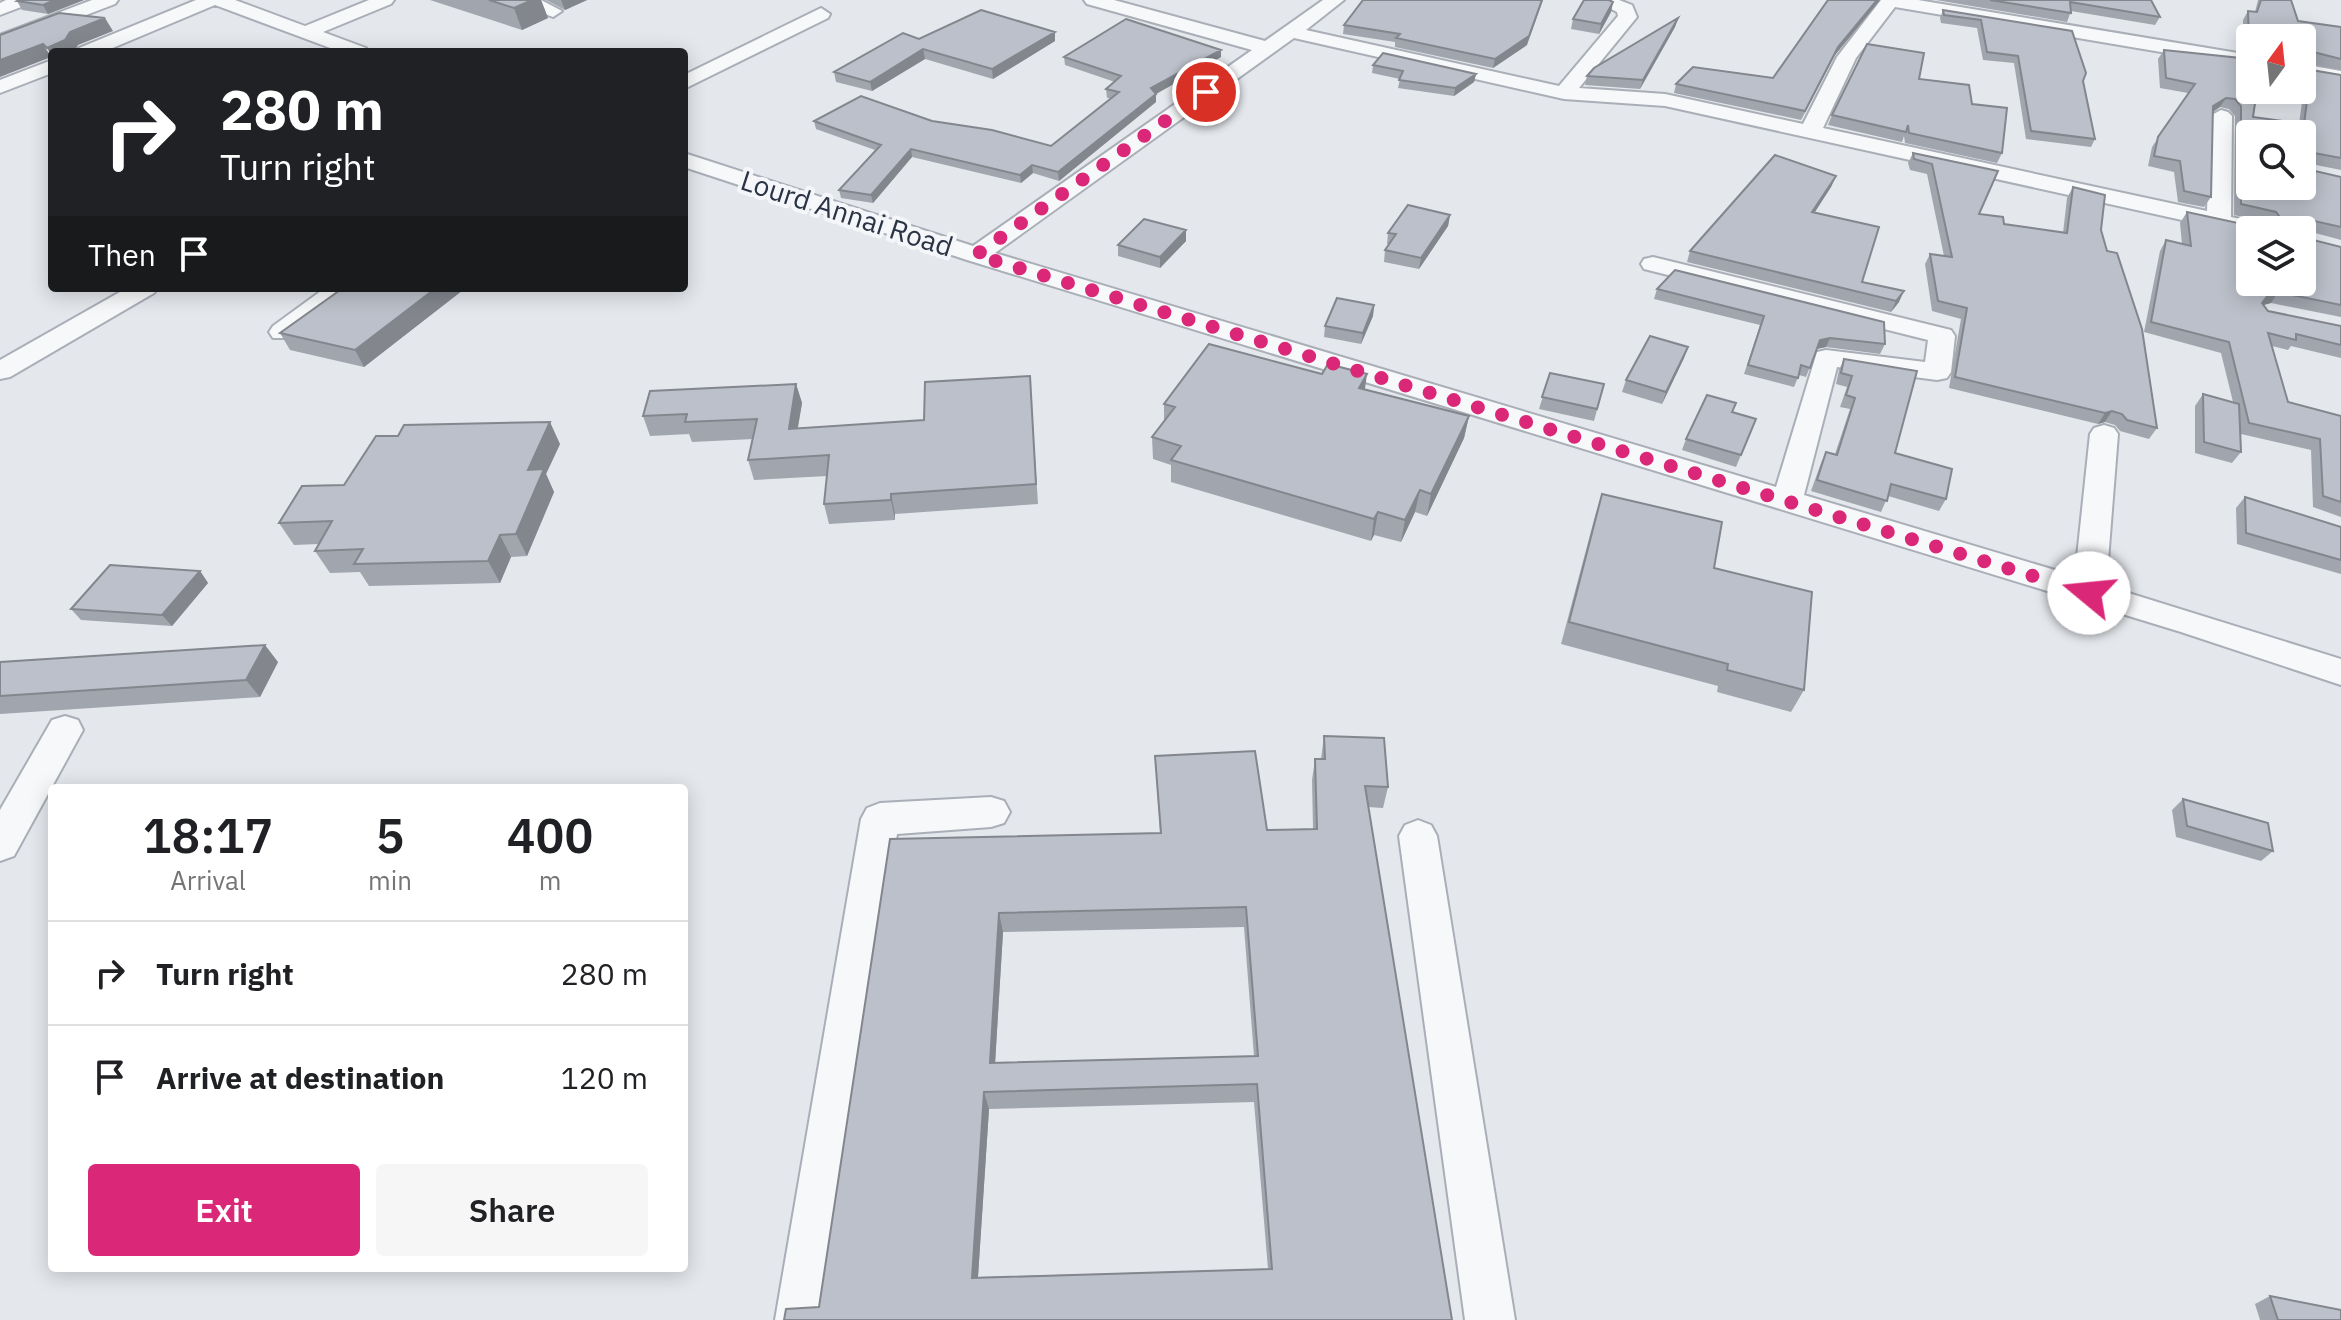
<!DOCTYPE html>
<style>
:root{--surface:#fff;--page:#f6f6f6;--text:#202124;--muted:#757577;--line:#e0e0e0;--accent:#db2777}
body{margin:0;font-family:"IBM Plex Sans",sans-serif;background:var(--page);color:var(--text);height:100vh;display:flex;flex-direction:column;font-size:30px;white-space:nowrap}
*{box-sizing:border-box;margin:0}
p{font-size:26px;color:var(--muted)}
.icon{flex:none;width:44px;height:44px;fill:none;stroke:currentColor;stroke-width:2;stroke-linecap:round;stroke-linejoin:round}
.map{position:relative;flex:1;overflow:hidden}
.details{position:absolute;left:48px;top:784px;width:640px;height:488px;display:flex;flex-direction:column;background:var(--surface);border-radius:8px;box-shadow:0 4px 20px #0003}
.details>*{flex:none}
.guide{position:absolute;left:48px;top:48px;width:640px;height:244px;border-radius:8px;box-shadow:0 4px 20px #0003;background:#202124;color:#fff;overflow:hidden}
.needle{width:52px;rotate:15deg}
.controls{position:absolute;left:2236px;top:24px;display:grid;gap:16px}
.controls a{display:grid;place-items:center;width:80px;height:80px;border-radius:8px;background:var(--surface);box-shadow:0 4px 20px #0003;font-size:40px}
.pin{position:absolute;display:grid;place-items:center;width:68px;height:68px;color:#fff;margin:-34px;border:4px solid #fff;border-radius:50%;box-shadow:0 2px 8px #0007}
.me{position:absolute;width:88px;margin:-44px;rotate:287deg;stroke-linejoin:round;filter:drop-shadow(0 0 6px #0008)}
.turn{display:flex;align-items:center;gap:28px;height:168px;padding:0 40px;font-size:36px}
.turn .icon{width:104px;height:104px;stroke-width:2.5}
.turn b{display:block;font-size:56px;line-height:68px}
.then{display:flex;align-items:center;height:76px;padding:0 40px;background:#0003;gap:16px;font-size:30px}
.eta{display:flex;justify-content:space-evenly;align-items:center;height:136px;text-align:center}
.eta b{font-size:48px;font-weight:600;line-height:56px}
.button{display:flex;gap:16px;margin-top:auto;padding:16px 40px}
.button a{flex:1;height:92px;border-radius:8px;background:var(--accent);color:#fff;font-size:32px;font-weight:600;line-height:92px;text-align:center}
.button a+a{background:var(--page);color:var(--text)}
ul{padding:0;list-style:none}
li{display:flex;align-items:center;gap:24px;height:104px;padding:0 40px;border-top:2px solid var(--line)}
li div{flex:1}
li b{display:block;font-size:30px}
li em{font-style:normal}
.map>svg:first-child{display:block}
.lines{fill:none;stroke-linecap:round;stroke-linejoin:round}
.minor-casing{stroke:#a9aeb7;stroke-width:4}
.minor{fill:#f7f8fa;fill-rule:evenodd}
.wall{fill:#a1a5ae;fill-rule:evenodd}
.shaded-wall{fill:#83868d}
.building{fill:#bbc0ca;stroke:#83868d;stroke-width:2;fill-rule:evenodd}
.route{stroke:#db2777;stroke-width:14;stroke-dasharray:0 25.2}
.labels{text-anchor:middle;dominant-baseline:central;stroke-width:8;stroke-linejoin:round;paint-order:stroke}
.street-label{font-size:28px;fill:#2b3445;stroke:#f4f6f9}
</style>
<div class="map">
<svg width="2341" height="1320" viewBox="0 0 2341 1320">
<rect width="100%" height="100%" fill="#e4e7ec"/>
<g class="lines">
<defs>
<path id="minor" d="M6 0H32L29 4 0 15V3Z
M92 0H118L115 4 0 48V35Z
M196 0H235L305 26 369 0H394L391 4 323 32 366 48 369 52H341L215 5 103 52H76L79 48Z
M515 0H541L562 11 553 17 518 4Z
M1084 0H1114L1265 41 1323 0H1344L1306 30 1559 86 1618 16 1617 12 1594 0H1619L1632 5 1637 17 1579 88 1665 94 1803 124 1837 57 1881 0H1918L2250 55V67L1895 7 1856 58 1823 128 2207 211 2210 116 2221 110 2228 112 2232 116 2231 217 2268 225 2272 230H2250V235L1665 106 1564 99 1294 38 995 253 1776 487 1817 352 1826 350 1925 362 1928 340 1644 269 1641 264 1644 259 1653 257 1951 330 1955 336 1951 372 1947 378 1937 380 1837 367 1804 495 2075 576 2090 434 2094 428 2104 425 2114 428 2118 434 2106 586 2341 659V685L2181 632 967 260 684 167V153L973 246 1252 50 1087 4Z
M821 8 830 14 828 18 684 89V75Z
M52 60V73L0 93V80Z
M2302 64 2341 71V83L2302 76Z
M127 288H158L154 293 10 377 0 379V360Z
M325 288H354L291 338H273L269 332 273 326Z
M65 716 78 720 83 730 14 856 0 861V810L52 720Z
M991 797 1004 801 1010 812 1004 823 991 827 897 834 825 1320H775L861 819 867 808 880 803Z
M1418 820 1431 825 1437 836 1515 1320H1465L1399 836 1405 825Z"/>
</defs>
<use href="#minor" class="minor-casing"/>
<use href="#minor" class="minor"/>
</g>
<path class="wall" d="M84 0 48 14 22 10 17 1Z
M430 0H541L548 18 522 30Z
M546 0H587L565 10Z
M1828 0H1880L1835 55 1801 120 1674 93 1676 84 1773 78Z
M1936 0H2151L2160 17 2155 25 2071 11 2067 22Z
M2258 0H2291L2298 21 2341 27V70L2302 62V38H2250V52L2243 51V20L2248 11 2255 12Z
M1613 2 1611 12 1599 34 1571 29 1573 19Z
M1943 10 2072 31 2095 139 2091 147 2026 139 2014 63 1983 60 1977 28 1941 23 1940 18Z
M1678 18 1675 27 1640 89 1585 85 1587 76Z
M1344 25 1527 45 1493 68 1395 47V42L1343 34Z
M919 39 1055 41 993 79 925 59 872 91 836 82 834 72Z
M2164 50 2250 59 2253 117 2299 124 2305 80 2311 70 2341 75V170L2306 163V169L2341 177V240L2308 231 2309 239 2341 247V317L2271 303 2263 305 2268 311 2341 326V358L2291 346 2288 350 2272 346 2288 402 2341 416V517L2313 507 2311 450 2241 434V452L2232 463 2195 453V406L2203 394 2233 402 2221 353 2144 332 2160 251 2166 240 2182 244 2180 223 2187 212 2256 227 2267 222 2234 215 2235 116 2229 109 2220 107 2213 112 2211 197 2204 207 2178 202 2174 172 2148 166 2152 147 2188 93 2160 88 2158 59Z
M1064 57H1221L1156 94V102L1059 181 1033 173 1021 183 912 157 873 203 841 198 839 190 875 150 816 129 814 121H932L1051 146 1111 98H1107L1106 89 1115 82 1065 65Z
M1373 65 1476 74 1474 82 1454 96 1398 88 1400 79 1372 73Z
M1919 79 1972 104 2002 153 1997 163 1905 143 1904 136 1902 142 1828 125 1832 115Z
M1913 153 1998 171 1979 214 2004 224 2063 233 2067 198 2073 187 2101 230 2157 428 2149 439 2120 431 2115 425 2105 422 2098 424 1949 388 1961 319 1932 311 1925 264 1930 254 1944 256 1927 174 1910 170 1908 163Z
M1836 176 1831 187 1814 212 1862 282 1899 302 1891 312 1687 262 1690 251Z
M1450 215 1448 226 1419 269 1384 262 1385 250 1389 244H1387L1388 233Z
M1186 241 1160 268 1118 256V245Z
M343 288H462L463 290 364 367 290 350 280 333Z
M1657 289 1885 344 1880 354 1826 347 1817 349 1806 377 1799 375 1794 387 1744 374 1760 325 1654 299Z
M1374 305 1373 316 1361 344 1324 337 1325 326Z
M1688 347 1684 358 1662 404 1622 392 1626 380Z
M1844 359 1895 453 1946 499 1939 511 1888 496 1881 512 1811 491 1821 463 1826 452 1835 454 1850 409 1840 407 1847 387 1836 384 1839 370Z
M1550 373 1604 384 1594 421 1539 409Z
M1030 376 1038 504 895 514V520L829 524 824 504 827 476 754 480 748 460 753 439 692 442 689 434 650 436 643 416 796 384 802 403 798 428 924 420Z
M1365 389 1469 416 1464 438 1427 516 1415 512 1401 542 1374 535 1371 541 1171 482V465L1153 459 1152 437 1164 421V404Z
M1732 412 1756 419 1736 467 1682 450 1686 439Z
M560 444 546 474 554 492 527 556 511 557 500 583 369 586 360 572 330 573 315 551 319 544 294 545 279 523 344 485Z
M1602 494 1714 568 1804 690 1791 712 1717 692 1718 686 1561 644 1595 516Z
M2245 497 2341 527V574L2237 544 2236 508Z
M200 571 208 583 172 626 81 620 71 609Z
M0 662H278L260 697 0 714Z
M1324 736 1388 787 1383 808 1368 807 1452 1320 819 1307 890 839 1160 833 1155 756 1267 830 1313 829 1312 780 1315 759H1321ZM1244 927 1254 1056 995 1063 1003 932ZM1254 1102 1268 1269 978 1277 989 1109Z
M2183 799 2273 851 2261 861 2176 837 2172 810Z
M2270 1296 2341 1320H2260L2255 1304Z"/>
<path class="shaded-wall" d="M55 0H84L48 14 43 5Z
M532 0H541L548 18 522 30 514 8Z
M561 0H587L565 10Z
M1542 0H1543L1527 45 1493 68 1495 59Z
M1877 0H1880L1835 55 1801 120 1838 47Z
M1613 2 1611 12 1599 34 1601 24Z
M105 18 113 31 78 45 74 52H52V56L47 48 70 32Z
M1678 18 1675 27 1640 89 1643 80Z
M1055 32V41L993 79 992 69Z
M43 44 51 57 0 77V60Z
M923 49 925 59 872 91 870 82Z
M1221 50V57L1156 94V102L1059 181 1058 172 1151 88Z
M1476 74 1474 82 1454 96 1455 88Z
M2226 98 2220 107 2207 116 2213 106Z
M911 149 912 157 873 203 871 195Z
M1032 165 1033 173 1021 183 1020 175Z
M1836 176 1831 187 1808 223 1812 212Z
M1450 215 1448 226 1419 269 1421 258Z
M1186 230V241L1160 268V257Z
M436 288H462L463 290 364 367 355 350Z
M1904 291 1899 302 1891 312 1896 301Z
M2278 292 2271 303 2260 306 2268 295Z
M1374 305 1373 316 1361 344 1363 333Z
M1830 338 1826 347 1816 349 1820 340Z
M1688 347 1684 358 1662 404 1666 392Z
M1367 374 1364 396 1359 388Z
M796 384 802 403 794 448 789 429Z
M2112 411 2105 422 2098 424 2105 413Z
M1469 416 1464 438 1427 516 1431 494Z
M550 422 560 444 546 474 554 492 527 556 516 534 528 470Z
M1420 490 1415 512 1401 542 1405 520Z
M891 494 895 514V520L891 500Z
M1378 512 1374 535 1371 541 1374 519Z
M500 535 511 557 500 583 488 561Z
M200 571 208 583 172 626 162 615Z
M265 645 278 662 260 697 246 680Z
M999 913 1003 932 994 1081 990 1063Z
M984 1092 989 1109 977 1292 972 1278Z"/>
<path class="building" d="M19 0H55L43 5 17 1Z
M489 0H532L514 8Z
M1363 0H1542L1529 36 1495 59 1396 38 1400 34 1344 25Z
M1584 0H1609L1613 2 1601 24 1573 19Z
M1828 0H1877L1838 47 1805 111 1676 84 1693 67 1773 78Z
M1990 0H2151L2160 17 2070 2 2071 13Z
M2261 0H2291L2298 21 2341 27V59L2309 51 2305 57H2302V38H2250V42L2249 41 2248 11 2257 12Z
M981 10 1055 32 992 69 923 49 870 82 834 72 903 33 919 39Z
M1943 10 2072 31 2086 73 2083 81 2095 139 2031 131 2018 56 1987 52 1981 20 1944 15Z
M59 13 105 18 70 32 65 40 47 48 43 44 0 60V35Z
M1678 18 1643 80 1587 76 1594 68Z
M1126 19 1221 50 1151 88 1156 94 1058 172 1032 165 1020 175 911 149 871 195 839 190 881 145 814 121 861 96 932 121 992 130 1051 146 1119 92 1106 89 1121 76 1064 57Z
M1867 44 1924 53 1919 79 1969 85 1972 104 2007 108 2002 153 1909 133 1908 125 1906 132 1832 115Z
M2164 50 2250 59V90H2257L2253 117 2304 124 2311 70 2341 75V158L2309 152 2306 155V169L2341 177V227L2310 220 2306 223 2309 239 2341 247V305L2278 292 2268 295 2262 303 2268 311 2341 326V345L2296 334V340L2268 333 2288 402 2341 416V502L2323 496 2320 439 2249 423 2229 342 2151 322 2166 240 2191 246 2187 212 2256 227 2260 223 2282 220 2276 212 2241 204V106L2235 99 2226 98 2213 106 2211 197 2184 191 2180 161 2154 156 2158 137 2195 84 2166 78ZM2250 134H2302V186H2250ZM2250 230H2302V282H2250Z
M1383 53 1476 74 1455 88 1399 80 1403 71 1373 65Z
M1913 153 1998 171 1979 214 2003 217 2004 224 2067 233 2073 187 2105 195 2101 230 2107 251 2117 253 2142 329 2157 428 2127 420 2122 414 2112 411 2105 413 1955 377 1967 308 1938 301 1930 254 1952 257 1932 164 1914 159Z
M1775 155 1836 176 1812 212 1879 227 1862 282 1904 291 1896 301 1690 251Z
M1408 205 1450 215 1421 258 1385 250 1396 234 1388 233Z
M1144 219 1186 230 1160 257 1118 245Z
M1675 270 1884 322 1885 344 1830 338 1820 340 1810 368 1801 365 1798 378 1748 365 1764 316 1657 289Z
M343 288H436L355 350 280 333Z
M1337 298 1374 305 1363 333 1325 326Z
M1650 336 1688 347 1666 392 1626 380Z
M1209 344 1322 374 1328 364 1367 374 1359 388 1469 416 1431 494 1420 490 1405 520 1378 512 1374 519 1171 460 1181 446 1152 437 1175 407 1164 404Z
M1844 359 1917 371 1895 453 1952 469 1946 499 1891 484 1887 501 1817 480 1826 452 1837 455 1855 398 1846 395 1852 376 1841 373Z
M1550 373 1604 384 1597 409 1542 397Z
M1030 376 1036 484 891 494V500L824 504 829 455 748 460 757 419 685 422 687 414 643 416 650 391 796 384 789 429 924 420 925 382Z
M2203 394 2239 404 2241 452 2204 442Z
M1707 395 1736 403 1732 412 1756 419 1741 455 1686 439Z
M550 422 528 470 544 469 516 534 500 535 488 561 354 564 363 549 315 551 332 521 279 523 302 486 344 485 376 436H398L404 425Z
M1602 494 1722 522 1714 568 1812 592 1804 690 1727 670 1728 664 1569 622Z
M2245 497 2341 527V560L2246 533Z
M110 565 200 571 162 615 71 609Z
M265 645 246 680 0 696V662Z
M1324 736 1384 738 1388 787 1365 786 1452 1320H784L786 1309 819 1307 890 839 1161 833 1155 756 1255 751 1267 830 1317 829 1315 759H1325ZM1246 907 1258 1056 990 1063 999 913ZM1257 1084 1272 1269 972 1278 984 1092Z
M2183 799 2268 823 2273 851 2187 826Z
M2270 1296 2341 1310V1320H2278Z"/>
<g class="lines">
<path class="route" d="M1206 92 976 255 2089 593"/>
</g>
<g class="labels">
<g class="street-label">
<text transform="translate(847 213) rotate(18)">Lourd Annai Road</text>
</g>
</g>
</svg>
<div class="controls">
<a><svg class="needle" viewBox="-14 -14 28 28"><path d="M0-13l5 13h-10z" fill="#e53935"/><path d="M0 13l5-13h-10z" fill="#757577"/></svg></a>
<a><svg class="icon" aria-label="search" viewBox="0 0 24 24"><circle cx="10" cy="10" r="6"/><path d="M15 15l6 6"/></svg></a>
<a><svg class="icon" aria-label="layers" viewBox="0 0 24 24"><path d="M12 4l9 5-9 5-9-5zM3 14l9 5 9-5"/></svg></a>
</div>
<div class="pin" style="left:1206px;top:92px;background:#d93025"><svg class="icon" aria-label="arrive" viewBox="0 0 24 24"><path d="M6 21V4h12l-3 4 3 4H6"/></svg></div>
<svg class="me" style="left:2089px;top:593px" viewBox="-20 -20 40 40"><circle r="19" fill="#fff"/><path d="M0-13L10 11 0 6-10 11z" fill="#db2777"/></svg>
<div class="guide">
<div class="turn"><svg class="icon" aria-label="right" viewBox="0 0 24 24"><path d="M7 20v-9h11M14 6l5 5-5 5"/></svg><div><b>280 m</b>Turn right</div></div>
<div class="then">Then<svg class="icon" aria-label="arrive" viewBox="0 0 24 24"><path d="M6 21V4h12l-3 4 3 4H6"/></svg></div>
</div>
<section class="details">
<div class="eta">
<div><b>18:17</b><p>Arrival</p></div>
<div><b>5</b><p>min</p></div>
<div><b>400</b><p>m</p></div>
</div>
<ul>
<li><svg class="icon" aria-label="right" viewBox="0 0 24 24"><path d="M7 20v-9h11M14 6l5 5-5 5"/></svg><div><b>Turn right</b></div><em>280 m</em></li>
<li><svg class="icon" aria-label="arrive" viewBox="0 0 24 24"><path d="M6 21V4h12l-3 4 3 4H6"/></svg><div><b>Arrive at destination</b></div><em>120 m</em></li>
</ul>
<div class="button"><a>Exit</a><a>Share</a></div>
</section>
</div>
